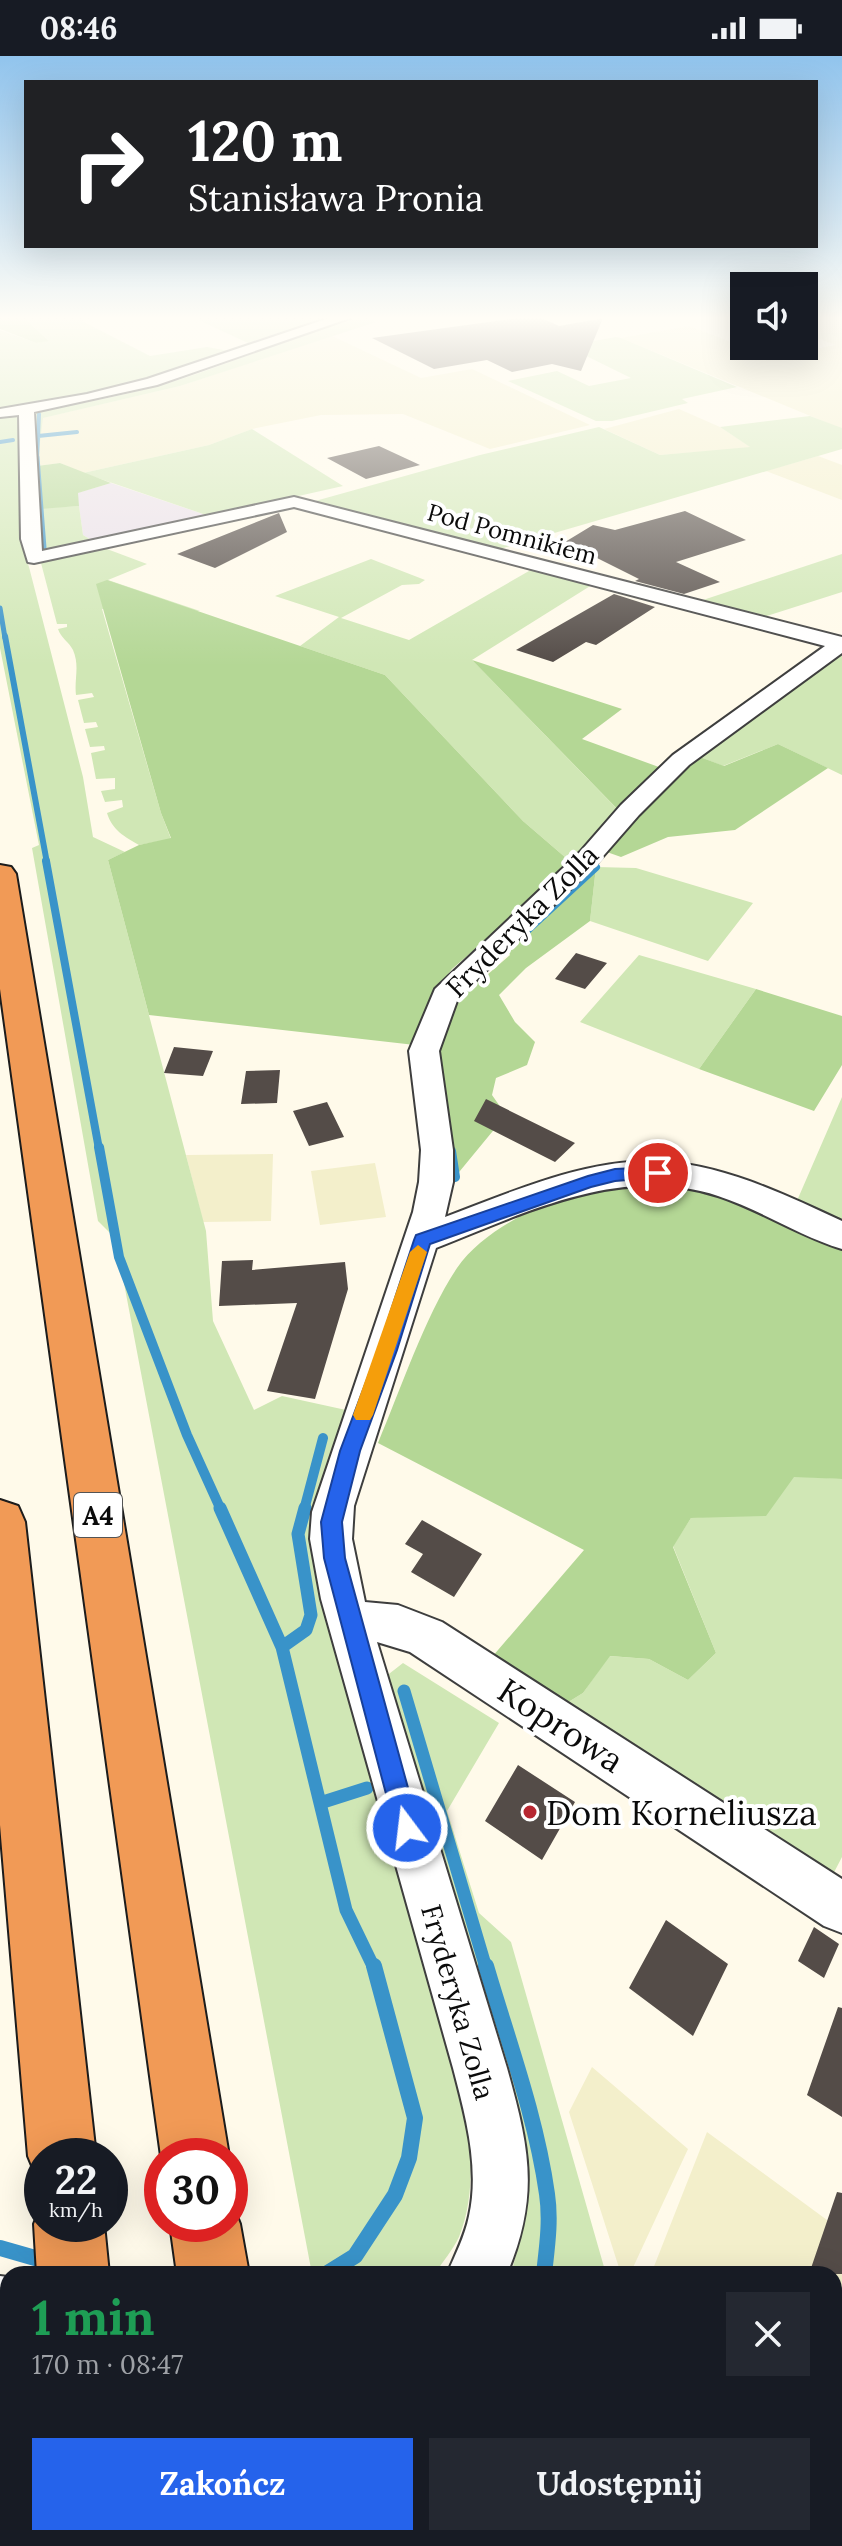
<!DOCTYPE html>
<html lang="pl">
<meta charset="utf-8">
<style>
:root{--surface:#171b24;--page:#242831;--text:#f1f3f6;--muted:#9ea1a6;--accent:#2563eb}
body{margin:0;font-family:Lora,serif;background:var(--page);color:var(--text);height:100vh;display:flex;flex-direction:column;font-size:30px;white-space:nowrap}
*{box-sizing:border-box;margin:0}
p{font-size:26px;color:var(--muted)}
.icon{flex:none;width:44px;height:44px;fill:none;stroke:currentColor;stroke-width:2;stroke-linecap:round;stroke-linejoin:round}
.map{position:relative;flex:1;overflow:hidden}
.details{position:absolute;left:0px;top:2210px;width:842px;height:280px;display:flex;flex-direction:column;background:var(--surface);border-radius:24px 24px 0 0;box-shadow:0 8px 32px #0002}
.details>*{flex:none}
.banner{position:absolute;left:24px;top:24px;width:794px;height:168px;border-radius:0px;box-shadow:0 8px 32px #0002;background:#202124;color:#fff;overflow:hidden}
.fabs{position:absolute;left:730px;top:216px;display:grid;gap:16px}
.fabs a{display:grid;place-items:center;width:88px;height:88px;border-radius:0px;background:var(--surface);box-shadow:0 8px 32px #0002;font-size:40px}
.speed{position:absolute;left:24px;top:2082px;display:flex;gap:16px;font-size:40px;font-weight:700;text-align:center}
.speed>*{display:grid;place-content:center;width:104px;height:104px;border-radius:50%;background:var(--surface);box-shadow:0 8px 32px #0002;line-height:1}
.speed small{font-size:20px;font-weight:400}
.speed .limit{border:12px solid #d22;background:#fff;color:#111}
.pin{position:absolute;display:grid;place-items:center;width:68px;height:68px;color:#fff;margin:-34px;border:4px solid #fff;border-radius:50%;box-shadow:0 2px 8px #0007}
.me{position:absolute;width:88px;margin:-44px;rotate:345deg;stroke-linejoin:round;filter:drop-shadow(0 0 6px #0008)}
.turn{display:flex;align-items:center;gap:28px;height:168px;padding:0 32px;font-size:36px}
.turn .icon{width:104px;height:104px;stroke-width:2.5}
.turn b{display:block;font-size:56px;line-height:68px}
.round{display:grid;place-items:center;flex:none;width:84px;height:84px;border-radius:0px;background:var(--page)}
.overview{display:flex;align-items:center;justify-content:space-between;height:136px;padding:0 32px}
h1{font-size:48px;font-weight:700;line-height:60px;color:#1e9e55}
.primary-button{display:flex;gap:16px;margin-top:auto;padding:16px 32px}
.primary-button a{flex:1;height:92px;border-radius:0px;background:var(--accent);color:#fff;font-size:32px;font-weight:700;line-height:92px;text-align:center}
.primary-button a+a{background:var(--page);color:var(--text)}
.status{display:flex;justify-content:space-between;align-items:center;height:56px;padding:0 40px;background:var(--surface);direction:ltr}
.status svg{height:22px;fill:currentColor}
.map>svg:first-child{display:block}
.industrial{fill:#e9dfea}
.farmland{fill:#f3efcb}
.green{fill:#d0e7b5}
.forest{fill:#b4d795}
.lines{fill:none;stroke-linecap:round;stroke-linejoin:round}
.stream-far6{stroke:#3993c9;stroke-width:4}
.stream-far5{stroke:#3993c9;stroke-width:5}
.stream-far4{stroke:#3993c9;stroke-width:6}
.stream-far3{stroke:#3993c9;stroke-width:8}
.stream-far2{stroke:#3993c9;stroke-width:10}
.stream-far1{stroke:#3993c9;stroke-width:13}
.stream{stroke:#3993c9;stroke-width:16}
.building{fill:#544c48}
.minor-casing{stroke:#3e3e3e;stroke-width:4}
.motorway-casing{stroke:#1c1c1c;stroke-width:4}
.minor{fill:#fff;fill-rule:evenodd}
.motorway{fill:#f19a56;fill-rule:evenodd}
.route{fill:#2563eb;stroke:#184099;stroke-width:2}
.slow{fill:#f59e0b}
.poi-dot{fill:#b72731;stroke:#fff;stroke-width:3}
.labels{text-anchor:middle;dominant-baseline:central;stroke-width:8;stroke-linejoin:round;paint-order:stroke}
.far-street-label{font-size:24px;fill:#0b0b0b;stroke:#fff}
.shield{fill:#fff;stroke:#545454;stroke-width:2}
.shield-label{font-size:26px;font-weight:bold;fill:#0b0b0b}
.street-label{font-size:28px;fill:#0b0b0b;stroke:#fff}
.near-street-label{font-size:34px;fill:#0b0b0b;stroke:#fff}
.near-poi-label{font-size:34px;fill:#0b0b0b;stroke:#fff;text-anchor:start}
</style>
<div class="status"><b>08:46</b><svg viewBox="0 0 49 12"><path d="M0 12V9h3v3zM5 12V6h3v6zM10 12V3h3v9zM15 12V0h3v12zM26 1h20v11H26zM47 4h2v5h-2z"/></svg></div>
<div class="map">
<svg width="842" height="2490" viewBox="0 0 842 2490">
<rect width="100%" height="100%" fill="#fffaea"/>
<path class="industrial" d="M111 427 209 460 96 487 83 479 77 437Z"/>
<path class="farmland" d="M804 261 842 264V373L621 282 689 270 771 301 836 289 804 277Z
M330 279 421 322 472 313 590 369 490 393 403 358 321 359 252 373 209 389 83 417 60 407 37 410 42 362 180 330Z
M679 353 720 371 752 392 660 399 604 373Z
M818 400 842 409V444L766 415Z
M273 1098 271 1165 203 1166 186 1099Z
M375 1107 386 1161 320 1169 311 1115Z
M592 2011 688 2093 630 2218H621L569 2056Z
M707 2076 842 2175V2359L834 2383V2218H651Z"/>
<path class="green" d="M23 261H87L90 263 82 265 150 300 207 291 229 295 119 331 0 353V274L36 287 48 284Z
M192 261H328L248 287Z
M364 261 376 266 180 330 43 362 37 410 40 452 79 450 83 479 96 487 50 496 38 493 31 379 36 371 34 356C82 347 131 339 178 324 241 303 301 278 364 261Z
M616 281 621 282 737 331 682 343 688 347 612 365H596L508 325 557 315 589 330 631 322 566 290Z
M16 359 19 360C22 403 13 474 29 511L83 721 93 781 125 796 108 804 206 1175 213 1265 254 1354 282 1340 346 1354 311 1478 342 1617 460 2024C469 2075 479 2131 459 2181 453 2194 442 2206 435 2218H312L119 1201 116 1183 98 1165 32 792 39 789 0 592V361Z
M810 360 842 372V393L493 495 308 447 480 399 599 371 660 399 750 391 720 371Z
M252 373 343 430 209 460 83 417 209 389Z
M99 490 147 508 108 524 200 555 102 553 161 757 171 783 139 789C125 781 112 774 107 757L123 751 122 744 105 746 101 735 115 733V722L96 723 91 697 105 694 104 690 90 691 85 673 98 671 96 666 84 667 78 644 94 641 92 637 76 639C74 623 80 610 73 594 69 586 61 582 58 573L67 571V568H57L41 507Z
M842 498V536L757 563 697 546Z
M371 503 425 524 419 528 402 529 341 562 409 584 536 511 595 527 472 604 620 756 573 808 523 765 385 619 300 590 339 561 275 540Z
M842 598V719L778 688 723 710 700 701Z
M596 811 636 812 753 847 708 905 590 865Z
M639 899 756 933 699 1013 580 966Z
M842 1041V1169L796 1147Z
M794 1420 842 1423V1801L829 1826 557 1653 583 1637 609 1600 649 1603 688 1624 716 1597 673 1490 691 1462 726 1459Z
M403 1607 499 1667 447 1755 479 1857 511 1886 606 2218H511L526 2161V2118L385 1621Z
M369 2482H729L733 2490H371Z"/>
<path class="forest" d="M0 261H23L49 285 36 287 0 273Z
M60 407 111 427 78 437 79 450 40 453 37 410Z
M107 524 385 619 523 765 573 808 452 913 430 943 415 989 149 959 108 804 139 789 171 782 161 757 96 528Z
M472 604 622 653 582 683 678 718 700 701 724 710 778 688 828 712 735 774 668 781 621 801 604 795 629 765Z
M596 811 590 865 526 912 499 939 515 966 535 986 527 1009 496 1022 492 1039 506 1059 455 1121 437 1007 452 943 468 929 479 926 510 899 507 893Z
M756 933 842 960V1009L814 1055 699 1013Z
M636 1126 695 1135 776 1157 842 1185V1423L794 1421 766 1460 691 1462 673 1491 716 1597 688 1624 649 1603 610 1600 583 1637 557 1653 486 1608 584 1494 378 1387C400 1335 426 1258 457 1212 479 1180 522 1157 558 1143 582 1134 611 1131 636 1126Z"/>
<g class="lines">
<path class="stream-far6" d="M38 380 77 376
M0 386 13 384
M37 403 39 358"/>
<path class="stream-far5" d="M37 401 44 492
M0 552 5 582"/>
<path class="stream-far4" d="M5 580 47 807"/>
<path class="stream-far3" d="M46 805 99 1093
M521 880 596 811"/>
<path class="stream-far2" d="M99 1091 119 1201 187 1379 221 1454
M451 1095 455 1121
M304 1454 323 1382"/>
<path class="stream-far1" d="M220 1452 282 1591 346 1854 374 1912
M282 1591 306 1574 311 1559 298 1478 305 1452
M404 1635 486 1912
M320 1747 367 1732"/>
<path class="stream" d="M486 1910C508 1985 536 2060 547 2138 551 2165 547 2191 544 2218
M0 2192 49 2206
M326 2218 355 2200 395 2139 409 2102 415 2062 374 1910"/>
</g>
<path class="building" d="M524 261 542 262 559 270 603 262 581 315 552 308 512 316 487 304 434 313 372 282Z
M379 390 420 409 366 423 327 402Z
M685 455 746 484 676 506 720 526 684 538 635 525 639 523 565 486 593 469 615 474Z
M279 457 287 476 215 512 177 498Z
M614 538 655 551 596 589 586 586 553 606 516 594Z
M576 897 607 907 585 933 555 923Z
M174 991 213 995 203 1020 164 1017Z
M280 1014 277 1047 241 1048 246 1015Z
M486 1043 575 1087 555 1106 474 1065Z
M327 1046 344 1081 309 1090 293 1055Z
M253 1204 252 1214 345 1206 348 1233 315 1343 267 1335 297 1247 219 1250 222 1205Z
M422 1464 482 1498 454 1541 411 1516 423 1498 405 1488Z
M518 1709 575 1746 542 1804 485 1765Z
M666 1864 728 1908 693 1980 629 1932Z
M814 1871 839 1888 824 1922 798 1905Z
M838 1951 842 1952V2061L807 2039Z
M837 2136 842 2137V2218H809Z"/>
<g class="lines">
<defs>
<path id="minor" d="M332 261H353L157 329 34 356 42 495 294 441 842 581V597L689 709 639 759 598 806 458 942 439 995 453 1094V1126L445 1161C511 1136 585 1103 657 1105 722 1108 784 1138 842 1165V1193C799 1180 761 1154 718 1140 621 1108 525 1157 436 1192L354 1450 352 1483 365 1546 398 1549 442 1566 842 1823V1877L824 1870 410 1596 377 1586 507 2012C529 2091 540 2139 507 2218H447C455 2199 465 2180 469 2160 480 2111 465 2058 453 2012L321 1543 310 1483 312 1456 413 1156 419 1126 421 1094 409 995 435 933 580 796 621 749 673 699 825 590 294 451 34 507 28 506 21 483 19 359 0 361V353L87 338 147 323Z
M0 2220 8 2221V2281L0 2280Z"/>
<path id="motorway" d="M0 809 11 811 16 818 229 2100H162V2103L161 2100 0 933Z
M0 1444 18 1450 25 1466 96 2100H42V2126L38 2124 28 2100 0 1769Z
M230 2143 240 2168 249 2218H177L170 2168H230Z
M42 2148V2168H104L109 2218H37L34 2168Z
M59 2482H139L140 2490H60Z
M216 2482H296L298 2490H218Z"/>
</defs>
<use href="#minor" class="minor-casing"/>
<use href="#motorway" class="motorway-casing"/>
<use href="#minor" class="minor"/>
<use href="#motorway" class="motorway"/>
</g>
<linearGradient id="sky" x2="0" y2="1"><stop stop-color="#91c4ed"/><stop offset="0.43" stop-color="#fffdf6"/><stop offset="1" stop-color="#fffdf6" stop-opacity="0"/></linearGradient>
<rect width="842" height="610" fill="url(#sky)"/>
<path class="route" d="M658 1111 666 1117 664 1121 615 1125 591 1131 430 1188 397 1294 360 1395 342 1466 345 1502 419 1772 415 1781 407 1784 398 1781 395 1772 324 1502 321 1466 340 1395 378 1294 414 1184 416 1179 588 1120 615 1113Z"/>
<path class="slow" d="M418 1189 427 1196 373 1359 370 1364H356L353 1359 410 1196Z"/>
<circle class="poi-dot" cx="530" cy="1756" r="8"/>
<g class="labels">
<g class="far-street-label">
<text transform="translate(512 478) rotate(15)">Pod Pomnikiem</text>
</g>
<rect class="shield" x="74" y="1437" width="48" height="44" rx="6"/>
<g class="shield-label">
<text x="98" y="1459">A4</text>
</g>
<g class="street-label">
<text transform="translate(522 865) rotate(-45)">Fryderyka Zolla</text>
<text transform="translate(458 1946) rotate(74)">Fryderyka Zolla</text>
</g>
<g class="near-street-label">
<text transform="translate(561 1669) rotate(33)">Koprowa</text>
</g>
<g class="near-poi-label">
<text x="546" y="1756">Dom Korneliusza</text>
</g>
</g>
</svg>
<div class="fabs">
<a><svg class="icon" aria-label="sound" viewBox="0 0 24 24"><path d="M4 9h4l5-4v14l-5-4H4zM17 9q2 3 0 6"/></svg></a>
</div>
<div class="speed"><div>22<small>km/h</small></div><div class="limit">30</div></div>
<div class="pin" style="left:658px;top:1117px;background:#d93025"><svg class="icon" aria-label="arrive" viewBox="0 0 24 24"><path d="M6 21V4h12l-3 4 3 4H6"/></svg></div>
<svg class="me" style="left:407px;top:1772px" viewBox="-20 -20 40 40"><circle r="17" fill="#2563eb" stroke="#fff" stroke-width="3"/><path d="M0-11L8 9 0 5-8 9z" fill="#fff"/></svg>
<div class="banner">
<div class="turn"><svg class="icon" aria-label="right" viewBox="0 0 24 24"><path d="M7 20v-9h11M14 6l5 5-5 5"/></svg><div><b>120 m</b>Stanisława Pronia</div></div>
</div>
<section class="details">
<div class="overview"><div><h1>1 min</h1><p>170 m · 08:47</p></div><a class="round"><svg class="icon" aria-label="close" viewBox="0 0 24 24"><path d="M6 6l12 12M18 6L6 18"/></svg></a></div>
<div class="primary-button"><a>Zakończ</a><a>Udostępnij</a></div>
</section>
</div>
